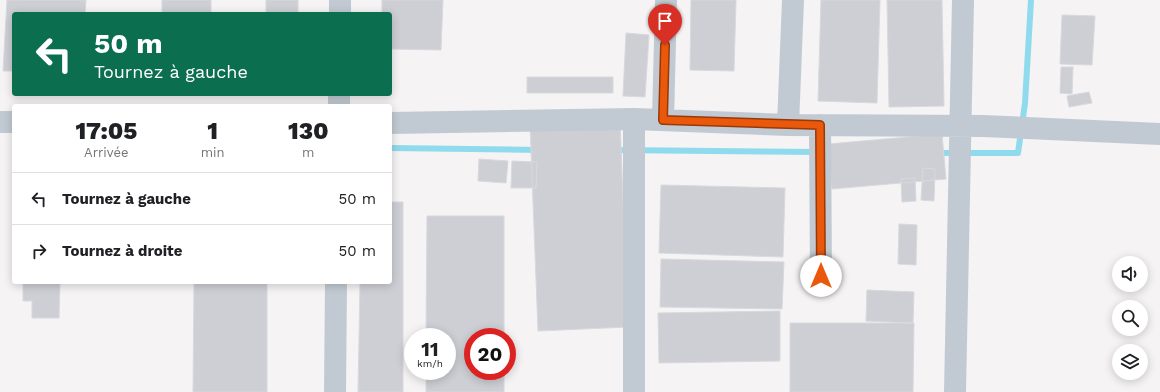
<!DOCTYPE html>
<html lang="fr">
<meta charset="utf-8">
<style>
:root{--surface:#fff;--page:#f2f2f2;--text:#202124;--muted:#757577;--line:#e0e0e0}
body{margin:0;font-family:"Work Sans",sans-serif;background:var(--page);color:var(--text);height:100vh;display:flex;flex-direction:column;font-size:15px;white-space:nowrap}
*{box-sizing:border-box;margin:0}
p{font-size:13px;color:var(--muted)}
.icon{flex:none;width:22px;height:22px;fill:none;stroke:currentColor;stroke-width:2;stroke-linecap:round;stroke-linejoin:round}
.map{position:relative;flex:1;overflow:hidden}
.panel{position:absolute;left:12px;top:104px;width:380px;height:180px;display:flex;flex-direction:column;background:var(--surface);border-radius:4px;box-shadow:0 2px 10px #0003}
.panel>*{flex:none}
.hud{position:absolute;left:12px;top:12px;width:380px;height:84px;border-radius:4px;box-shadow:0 2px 10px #0003;background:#0b6e4f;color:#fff;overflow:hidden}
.tools{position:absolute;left:1112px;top:256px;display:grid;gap:8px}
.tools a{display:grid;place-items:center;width:36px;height:36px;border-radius:50%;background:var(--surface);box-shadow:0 2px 10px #0003;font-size:20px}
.speed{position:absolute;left:404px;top:328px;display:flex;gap:8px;font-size:20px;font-weight:700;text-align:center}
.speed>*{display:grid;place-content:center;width:52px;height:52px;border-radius:50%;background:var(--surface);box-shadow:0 2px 10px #0003;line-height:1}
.speed small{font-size:10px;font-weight:400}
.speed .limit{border:6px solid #d22;background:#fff;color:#111}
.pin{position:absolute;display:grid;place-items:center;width:34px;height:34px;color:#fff;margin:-41px -17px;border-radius:50% 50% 50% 0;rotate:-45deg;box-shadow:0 0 4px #0007}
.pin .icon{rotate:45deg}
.me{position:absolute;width:44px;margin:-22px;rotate:0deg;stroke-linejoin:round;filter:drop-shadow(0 0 3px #0008)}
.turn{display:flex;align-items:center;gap:14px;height:84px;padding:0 16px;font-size:18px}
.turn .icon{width:52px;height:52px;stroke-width:2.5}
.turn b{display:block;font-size:28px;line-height:34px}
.eta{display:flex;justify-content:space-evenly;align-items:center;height:68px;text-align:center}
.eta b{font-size:24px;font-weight:800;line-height:28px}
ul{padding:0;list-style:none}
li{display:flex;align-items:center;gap:12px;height:52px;padding:0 16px;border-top:1px solid var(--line)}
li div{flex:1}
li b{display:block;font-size:15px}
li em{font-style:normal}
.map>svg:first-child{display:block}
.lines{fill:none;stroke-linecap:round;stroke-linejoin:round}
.stream{stroke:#90daee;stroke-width:6}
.building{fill:#cdcfd5;stroke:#d7d9de}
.minor{stroke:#c1cad2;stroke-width:22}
.route-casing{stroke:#983908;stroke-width:10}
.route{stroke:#ea580c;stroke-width:7}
</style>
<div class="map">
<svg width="1160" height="392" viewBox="0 0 1160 392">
<rect width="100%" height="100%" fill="#f5f3f3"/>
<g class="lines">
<path class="stream" d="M390 148 538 150
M614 150 816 152
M936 153H1018L1025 103 1031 0"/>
</g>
<path class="building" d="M7 0H86L85 14H14V71H3Z
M162 0H211V14H162Z
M266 0H298V14H266Z
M382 0H443L441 50 390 49V14H382Z
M691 0H736L734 71 690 70Z
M821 0H880L877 103 818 101Z
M887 0H942L944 106 889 107Z
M1062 15 1095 16 1092 65 1060 64Z
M626 33 649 35 645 97 623 96Z
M1061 67H1073L1072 94 1060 93Z
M527 77H613V93H527Z
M1089 92 1092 103 1069 107 1067 96Z
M620 120 628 327 538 331 530 124Z
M942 134 946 179 832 189 828 144Z
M479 159 508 161 506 183 478 181Z
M512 161 537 162 536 188H511Z
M923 168 935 169 934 201 921 200Z
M915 178 916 201 902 202 901 179Z
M661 185 785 188 783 257 659 253Z
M390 202H403V392H358L360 282H390Z
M427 216H504V337H473V371H504V392H426V371H447V337H426Z
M899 224 917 225 916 265 898 264Z
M661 259 784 262 782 309 660 307Z
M23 282H60L59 318H32V301H23Z
M194 282H267V392H193Z
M867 290 914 292 913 323 866 321Z
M780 311V361L659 363 658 313Z
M790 323H914L913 392H790Z"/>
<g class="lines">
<path class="minor" d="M340 14V0
M339 106V94
M634 119V392
M663 120 666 0
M0 122H14
M390 123 634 119 788 125 983 126 1160 134
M788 125 793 0
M820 125 821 276
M335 392 336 282
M955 392 963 0"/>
</g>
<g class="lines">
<defs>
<path id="route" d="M665 45 663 120 820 125 821 276"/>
</defs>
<use href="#route" class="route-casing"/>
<use href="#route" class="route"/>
</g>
</svg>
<div class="tools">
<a><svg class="icon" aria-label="sound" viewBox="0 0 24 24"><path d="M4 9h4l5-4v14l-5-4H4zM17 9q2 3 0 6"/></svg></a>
<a><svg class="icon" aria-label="search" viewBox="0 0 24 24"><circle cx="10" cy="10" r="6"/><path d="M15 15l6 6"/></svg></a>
<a><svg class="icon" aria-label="layers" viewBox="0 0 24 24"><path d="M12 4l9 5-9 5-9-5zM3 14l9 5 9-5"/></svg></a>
</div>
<div class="speed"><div>11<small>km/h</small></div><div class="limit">20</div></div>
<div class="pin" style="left:665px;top:45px;background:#d93025"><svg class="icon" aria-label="arrive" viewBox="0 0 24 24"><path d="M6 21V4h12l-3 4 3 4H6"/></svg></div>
<svg class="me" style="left:821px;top:276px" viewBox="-20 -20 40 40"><circle r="19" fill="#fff"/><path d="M0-13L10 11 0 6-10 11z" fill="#ea580c"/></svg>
<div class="hud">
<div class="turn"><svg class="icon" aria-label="left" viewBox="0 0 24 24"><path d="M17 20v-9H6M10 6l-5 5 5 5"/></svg><div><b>50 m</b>Tournez à gauche</div></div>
</div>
<section class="panel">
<div class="eta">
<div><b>17:05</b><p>Arrivée</p></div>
<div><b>1</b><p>min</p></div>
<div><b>130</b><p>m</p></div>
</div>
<ul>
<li><svg class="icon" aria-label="left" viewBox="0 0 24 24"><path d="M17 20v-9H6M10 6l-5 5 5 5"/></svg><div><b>Tournez à gauche</b></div><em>50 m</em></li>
<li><svg class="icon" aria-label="right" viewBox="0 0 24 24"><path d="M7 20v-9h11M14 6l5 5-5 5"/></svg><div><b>Tournez à droite</b></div><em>50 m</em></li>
</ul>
</section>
</div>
